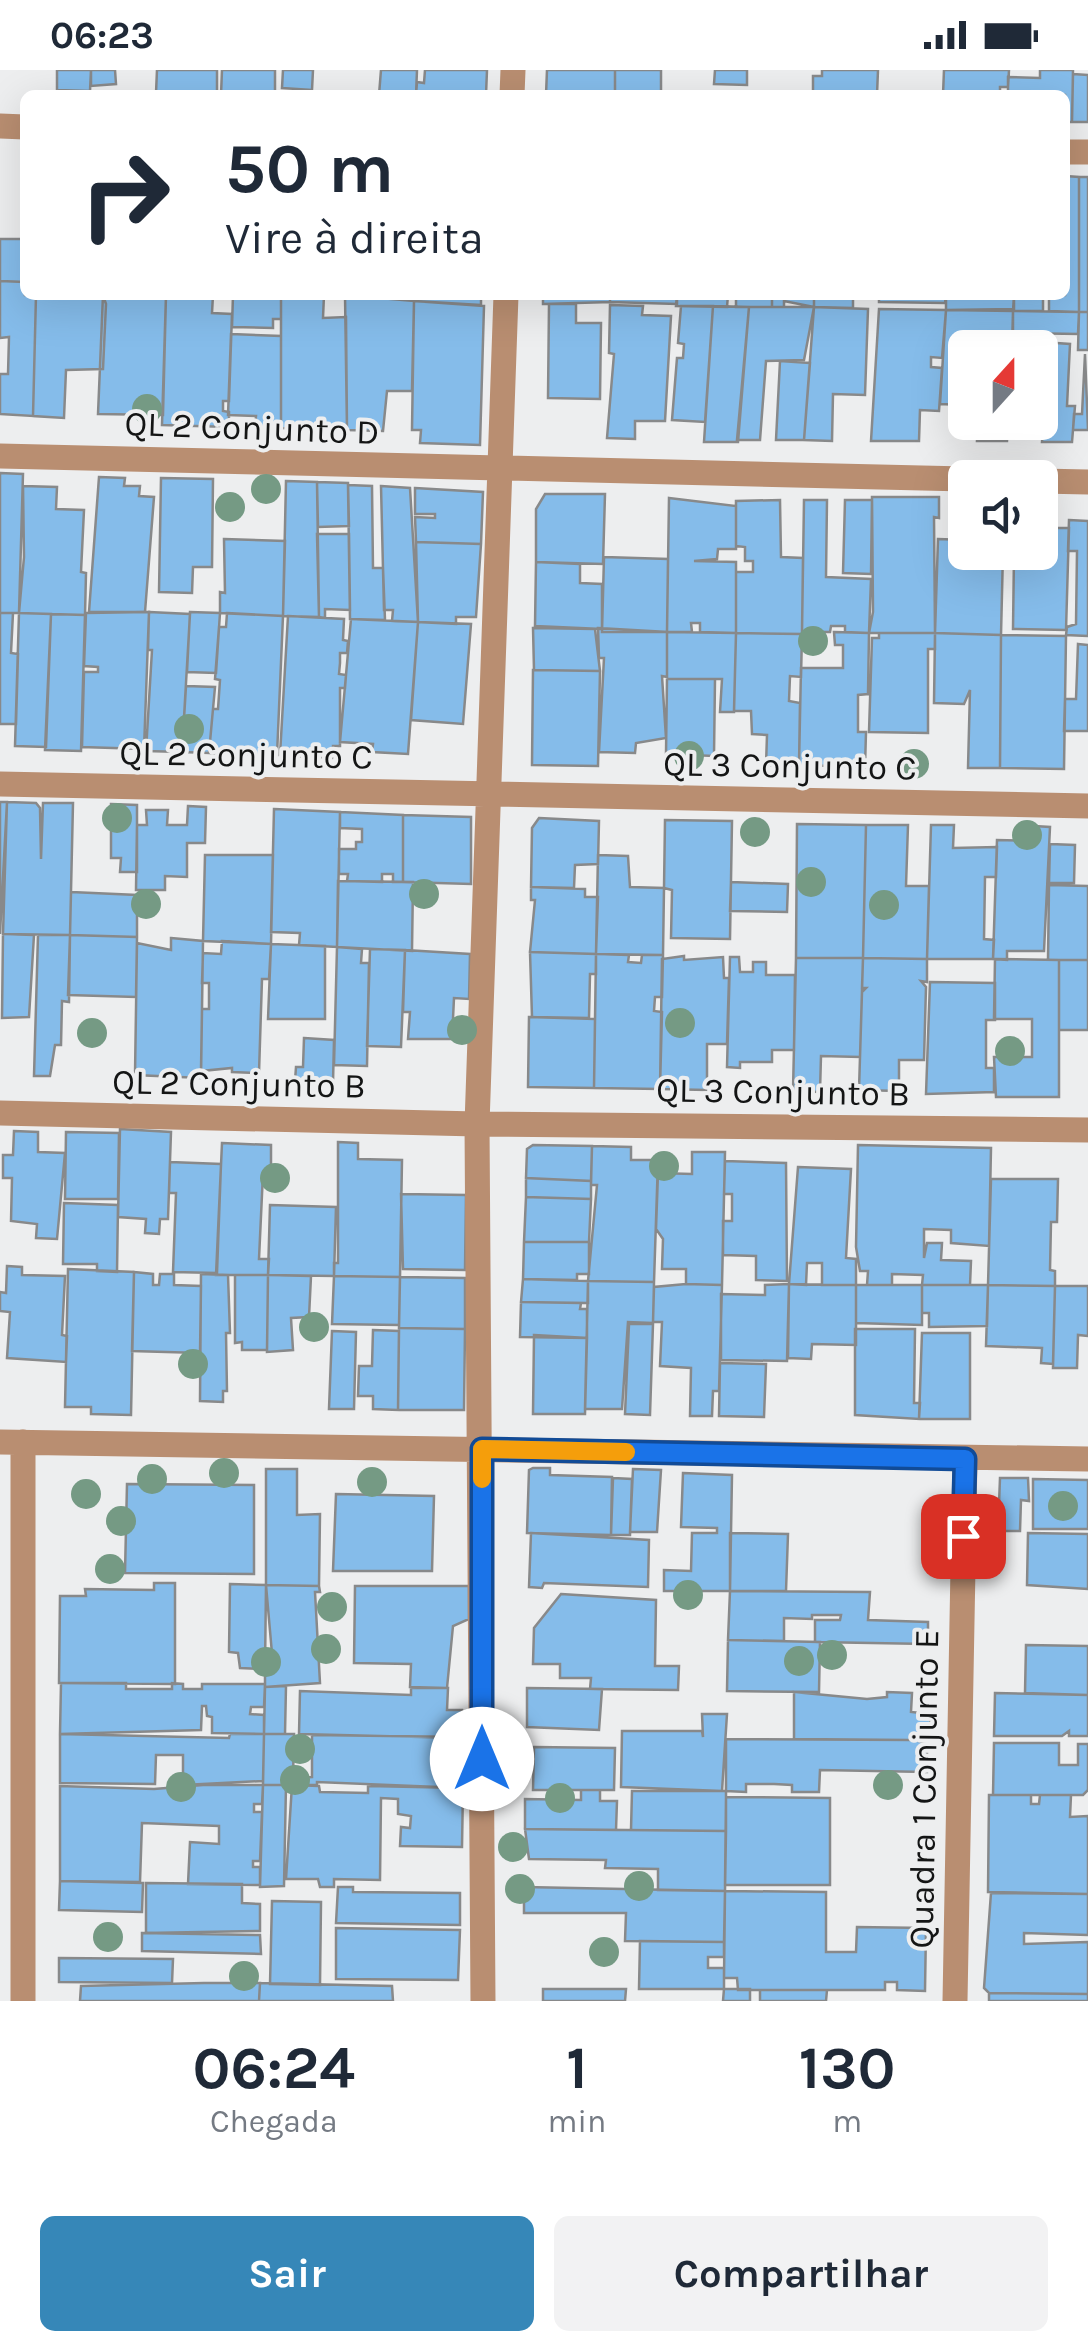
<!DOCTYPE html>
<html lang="pt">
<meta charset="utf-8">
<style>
:root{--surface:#fff;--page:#f2f2f3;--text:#1f2937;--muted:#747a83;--accent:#3687b8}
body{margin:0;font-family:Karla,sans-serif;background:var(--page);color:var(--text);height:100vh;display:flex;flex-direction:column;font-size:38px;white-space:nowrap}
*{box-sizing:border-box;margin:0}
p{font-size:32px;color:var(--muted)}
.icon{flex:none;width:55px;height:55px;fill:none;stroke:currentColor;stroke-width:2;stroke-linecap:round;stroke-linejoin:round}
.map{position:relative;height:1931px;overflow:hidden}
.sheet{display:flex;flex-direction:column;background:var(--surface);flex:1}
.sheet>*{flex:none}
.banner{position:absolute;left:20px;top:20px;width:1050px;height:210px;border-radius:15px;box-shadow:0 10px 40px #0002;background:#fff;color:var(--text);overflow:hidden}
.needle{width:65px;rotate:21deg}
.tools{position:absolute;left:948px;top:260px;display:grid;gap:20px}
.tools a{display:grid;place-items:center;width:110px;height:110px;border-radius:15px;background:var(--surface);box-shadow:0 10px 40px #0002;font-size:50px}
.pin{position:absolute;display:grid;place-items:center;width:85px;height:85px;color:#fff;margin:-42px;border-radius:20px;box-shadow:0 5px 15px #0006}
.me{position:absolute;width:110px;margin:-55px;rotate:0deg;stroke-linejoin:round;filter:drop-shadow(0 0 8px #0008)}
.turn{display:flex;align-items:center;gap:35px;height:210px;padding:0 40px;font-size:45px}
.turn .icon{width:130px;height:130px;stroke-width:2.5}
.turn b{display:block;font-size:70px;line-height:85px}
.eta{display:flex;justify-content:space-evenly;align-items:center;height:170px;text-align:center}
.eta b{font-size:60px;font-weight:700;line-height:70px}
.primary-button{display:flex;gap:20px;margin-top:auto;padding:20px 40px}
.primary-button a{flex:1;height:115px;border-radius:15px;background:var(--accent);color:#fff;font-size:40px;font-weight:700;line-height:115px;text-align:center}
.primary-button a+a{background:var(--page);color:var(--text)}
.status{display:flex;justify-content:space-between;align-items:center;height:70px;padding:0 50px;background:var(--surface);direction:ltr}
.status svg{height:28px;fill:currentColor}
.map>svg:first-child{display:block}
.building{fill:#85bcea;stroke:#88898a;stroke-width:2.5}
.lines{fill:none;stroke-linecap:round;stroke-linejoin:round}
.street{stroke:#b98e71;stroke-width:25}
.tree{fill:#759a84}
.route-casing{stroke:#114b97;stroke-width:25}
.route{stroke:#1a73e8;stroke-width:18}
.slow{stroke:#f59e0b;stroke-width:18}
.labels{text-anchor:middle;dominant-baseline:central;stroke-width:8;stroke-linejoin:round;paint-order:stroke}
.street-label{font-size:35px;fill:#141515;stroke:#edeeef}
</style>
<div class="status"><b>06:23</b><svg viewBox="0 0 49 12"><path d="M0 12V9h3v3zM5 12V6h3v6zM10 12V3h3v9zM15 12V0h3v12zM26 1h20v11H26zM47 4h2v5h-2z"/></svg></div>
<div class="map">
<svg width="1088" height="1931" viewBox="0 0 1088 1931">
<rect width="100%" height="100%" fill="#edeeef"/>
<path class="building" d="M57 0H91L90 21 57 20Z
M91 0H115L116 14 91 16Z
M157 0H217V25L156 23Z
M222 0H275V25H221Z
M283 0H313L312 20 282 18Z
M381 0H417L416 25H379Z
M425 0H487L486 25H416L417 12 424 13Z
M547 0H615V25H546Z
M615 0H661V24L615 23Z
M715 0H747V15L714 14Z
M822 0H878L877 25H813V6H822Z
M944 0H1009L1008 17H1000V25H943Z
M1040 0H1073L1072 52H1065V25H1008V7L1040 8Z
M1073 4 1088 5V52H1072Z
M1065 106 1079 107V242L1049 241V225H1065Z
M1079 107H1088V242H1079Z
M0 169H25V212L0 211Z
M0 211 25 212V225H36L33 346 0 344V304H8L9 267 0 268Z
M36 225H103L106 234 103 299 66 300 64 348 33 346Z
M103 225H166L163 345 98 344Z
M166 225H213L212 243 232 244 229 331H223V341L229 342V357L162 355Z
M233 225H281V249H273V258L232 257Z
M281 225H324L323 248 346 247 347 360 281 358Z
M345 225 414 231 412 321H387L383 361 347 360Z
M414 225H481V235L414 231Z
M543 225H610V232L543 234Z
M610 225H677V234L610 232Z
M677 225H728L727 237 676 236Z
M736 225H772V237H736Z
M772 225H814V237L784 231V237H772Z
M814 225H874L853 226V238L814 237Z
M879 225H946L945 233 879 232Z
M946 225H1014V239L946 240Z
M1014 225H1043V241H1013Z
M414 231 484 236 480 375 420 373 421 360H412Z
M549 234H576V253H601L600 329 548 328Z
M610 235 643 236 642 245 671 246 665 351H635V369L607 368 614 284 609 283Z
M681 236H713L705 352 672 350 677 288H683L684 274 678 273Z
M713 236 749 237 738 372H704Z
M749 237H814L804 290 766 291 760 370H737Z
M814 237 868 239 865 325 833 324 832 371 804 370Z
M879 239 946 240 942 288 931 287V297L942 298 939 341 920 340 919 371H871Z
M946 240 1013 241 1012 278H965L963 335 940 334Z
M1013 241 1079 242 1078 264 1013 263Z
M1079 242H1088V280H1078Z
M231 264 281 266V358L255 357 256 346 228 345Z
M1012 270 1070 274 1067 336H1075L1072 372H1042L1043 358 1007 356 1040 352V278H1012Z
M1085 284 1088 360H1073L1074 344H1082Z
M780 291 810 293 804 370H776Z
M978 352H1008L1007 371H977Z
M0 403 23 404 19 543H0Z
M99 407 125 408 124 416H140L139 426 154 427 145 542H89Z
M161 408 213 409 212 497H193L192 523 159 522Z
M286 411 317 412 319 547 283 546Z
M317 412 348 413 349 456 318 457Z
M348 415 372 416 373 498H383L385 550 350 549Z
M23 416 57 417 56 439 84 440 81 502 86 503 85 545 19 543 24 487Z
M381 416 410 418 418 552 392 551 393 540H384Z
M415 418 483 422 481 474 416 472 415 447 435 448V444H415Z
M545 424H605L603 494 536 492V439Z
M872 427H939V448L934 447 935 563H869L873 542Z
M669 428 736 436V479H718L717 489 694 491 736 492V563L700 562V553H691L692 562H667Z
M780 430 781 487 803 488 802 564 736 563V502H753V491H745V477L736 476V431Z
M804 430H827L826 507 871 509 869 563 845 562V556H831L830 562H802Z
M845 430H872L871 504 843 503Z
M1069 450 1088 451V566L1066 565 1067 557 1076 554 1077 481H1068Z
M1040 458H1069L1066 560 1013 559 1014 485 1003 482H1040Z
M317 464H349L350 540 325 539V548L319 547Z
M224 469 285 471 283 546 220 543V522L225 523Z
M938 469 965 470V482H1003L1001 565 935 563Z
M416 472 481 474 476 547H456V554L418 552Z
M604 487 668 489 667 562H602Z
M536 492 580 494V513L602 514V559L535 556Z
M149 542 144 679 82 677 84 602H98V597L84 596 86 543Z
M149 542 190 544 182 682 146 681 152 580H148Z
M190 542 220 543 216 603 187 602Z
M0 543H13L11 583 18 584 16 654H0Z
M19 543 51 544 46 677 15 676Z
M227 543 283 546 277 685 209 683 213 639H218L220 610 215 609 219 557H226Z
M51 544 85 545 81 681 45 680Z
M288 546 344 549 343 570 348 571 347 583H340V593L339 604 346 605 345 618H340V676H333L332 688 280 685Z
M351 549 418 552 408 684 372 682 373 674 340 672Z
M418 552 471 554 463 654 411 650Z
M533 558 595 559 600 601 534 600Z
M598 558 667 562V607L662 606 666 668 636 673 635 683 599 682 604 588H599Z
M667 562 736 563 734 642H720L722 609H667Z
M834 562 869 563 868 624 858 625V662H866L865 697 799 695 801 598H843V575H835Z
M736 563 802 564 801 607 790 606 789 631 800 633 799 696 766 695 767 665 752 664 751 641H734Z
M879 563H935V579H928V663L869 662 872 568H879Z
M935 563 1001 565 1000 698H968L970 620 964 634 934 633Z
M1001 565 1066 566 1064 699 1000 698Z
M1078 574 1088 575V661H1064L1065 629H1076Z
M533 600 600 601 598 696 532 695Z
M667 609H715L714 686 666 684Z
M186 616 215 617 209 683 182 682Z
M0 732H7L0 864Z
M7 732 36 733 40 738 41 789 43 733H73L70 865 3 864Z
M111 734 137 735V802H120L121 788H111Z
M188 736 206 737 205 773H187V807L165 806V820H136L137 755H147L146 740H168L167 755H187Z
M274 739 340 742 337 877 299 875 300 863 271 862Z
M340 742 403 745V812H393V804H382V812L347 811 348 804H339V779H356V772H362V759L340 758Z
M403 745 471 747V814L403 812Z
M539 748 599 751 598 794 575 795 574 818 531 817 532 758Z
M665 750 732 751 730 869 671 868 672 820 664 818Z
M797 754 866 755 863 888H796Z
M866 755H908L906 816H929L927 889 863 888Z
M931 755H954L953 778 997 777 996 807H985L984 869 994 870 993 889H927Z
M1034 756 1050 757 1044 881H1007V890L993 889 997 770 1034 771Z
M1050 774 1075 775 1074 813H1049Z
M205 785H273L271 874 203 871Z
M598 785 628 786 630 817 664 818 663 885 596 884Z
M338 811 413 812 412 881 337 877Z
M731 812 788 814 787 842 730 841Z
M1049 815 1088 816V890H1048Z
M531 817 585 819V827H598L596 884 530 882 535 830H531Z
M71 822 137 825V867L70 865Z
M3 864 34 865 29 947 2 948Z
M38 865H70L69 932 62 931 61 975H55L50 1006H34Z
M70 865 137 867 136 927 68 925Z
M171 868 203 871 201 1008 135 1005 137 873 171 880Z
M222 871 271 874 269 909H262L259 1003 232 1002V998L201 1001 202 939H209V913H202L203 883 221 884Z
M271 874 325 876V949H268Z
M337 877 362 879 361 893H369L367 996 334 995Z
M370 879 405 880 401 977 367 976Z
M405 880 470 884 469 929 454 928 452 969H408L410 942H403Z
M530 882 596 884V904H590L589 948 532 947Z
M596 884 629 885 628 892 641 893 642 885H663L662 927H655L654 941 662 942 660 1019 594 1018Z
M684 886V890L723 887 724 908H729L727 974H707V1020L660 1019 662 889Z
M730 887H739L740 902H753V892H766V905H795L794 980H772V992H740V998L727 997Z
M796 888H863L860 987 821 986 820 1022 793 1021Z
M863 888 927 889V912L921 911 926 917 924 990H899V1021L859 1020 862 922 866 918H862Z
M995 889 1059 890V1027H996L994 987H1032V949H994Z
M1059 890H1088V960H1059Z
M930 912 995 913V950H986V998H994V1022L926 1024Z
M529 947 595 949 594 1018 528 1017Z
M304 968 334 970 333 1013 295 1011 296 997H303Z
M120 1059 171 1062 168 1149H160L159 1164 145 1163 146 1149 118 1147Z
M14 1061 38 1062V1082L65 1083 57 1169 36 1168 37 1154 11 1151 12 1108H3V1085H13Z
M66 1062 119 1063 118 1129H65Z
M338 1072 358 1073V1089L402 1090 400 1207 334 1206V1193H338Z
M222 1073 271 1075V1103H263L259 1189H269L268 1205H216Z
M533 1075 592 1076 591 1111 526 1108 527 1079Z
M858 1075 991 1078 989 1176 951 1173V1160L924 1159V1188L927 1173H942L941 1190 971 1191 970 1215H922L923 1205 892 1204V1215H867L868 1201H860L856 1177Z
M592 1076 631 1077V1090H658L654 1212 588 1211 597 1115H591Z
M692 1082H725L722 1215 686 1214V1199H662L663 1169 656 1159 658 1103 692 1104Z
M725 1091 786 1093 787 1211 756 1210V1186L723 1185V1151H732V1124H724Z
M170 1092 221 1094 217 1203 173 1202 176 1123H169Z
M798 1097 851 1099 846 1188 856 1189V1215H822V1193H807L806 1215 789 1214Z
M526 1108 591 1111V1129L526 1127Z
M991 1109H1058L1057 1152H1051L1050 1200 1055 1201V1216L988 1215Z
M401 1124 466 1125 465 1200 403 1199Z
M526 1127 591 1129 589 1172H524Z
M64 1133 118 1135 117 1202 97 1201V1194H63Z
M270 1135 336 1137 334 1206 268 1205Z
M524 1172H589V1204H577V1210L523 1209Z
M7 1196 22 1197V1205L65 1206 62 1265 67 1266 66 1292 7 1288 10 1242 0 1241V1222L6 1223Z
M68 1199 134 1202 131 1345 91 1344V1337H65Z
M134 1202 153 1204V1215H159L160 1204H174V1215L201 1216 200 1283 132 1281Z
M201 1204 228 1205 230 1263H226L227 1321H223V1332L200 1331Z
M235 1205H268L267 1280H242V1272L235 1273Z
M268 1205 311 1206 309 1247 291 1248 293 1280 267 1282Z
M334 1206 400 1207 399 1255 332 1254Z
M400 1207 465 1208V1259L399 1258Z
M523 1209 588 1211V1233L521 1232Z
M588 1211 654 1212 653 1253 628 1252 622 1339H585Z
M686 1214 722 1215 719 1321H713L712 1346H690L691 1298 660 1296 662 1252H653L654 1217Z
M789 1214 787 1291 721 1290V1224L765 1225V1215Z
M789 1214 856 1215V1275L812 1274 811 1289 788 1288Z
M856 1215H922V1255L856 1253Z
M922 1215H988L987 1256 929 1257V1243H922Z
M988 1215 1055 1216 1053 1294 1041 1293 1042 1278 986 1276Z
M1055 1216H1088V1266L1078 1265 1077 1298H1053Z
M521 1232 581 1233 580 1239H587V1268L520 1267Z
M629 1254H653L650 1345 625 1344Z
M399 1258 465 1259 464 1340H398Z
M855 1259H915L914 1333H920L919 1349 855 1345Z
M373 1260 399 1261 398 1340 373 1339V1326H358L359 1296H372Z
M332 1261 356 1262 354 1339H329Z
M922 1263H970V1349H919Z
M534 1265 587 1268 585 1344H533Z
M720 1293 766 1294 764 1347 719 1346Z
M533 1398H550V1405L612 1407 611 1465 527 1463 529 1400Z
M266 1399H297V1445L320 1444 319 1516 266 1515Z
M633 1399 661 1400 657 1462H630Z
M683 1403 732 1405 730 1521H664V1500L691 1501 692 1463H717V1458L681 1457Z
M613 1408 632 1409 630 1465H611Z
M1000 1408H1028L1029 1431 1021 1430 1020 1461H998Z
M1033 1409 1088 1410V1459H1033Z
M127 1414 254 1415V1504L125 1503Z
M336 1424 434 1426 432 1501H333Z
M531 1463 649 1470 648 1517 544 1513 542 1518 529 1517Z
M730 1463 788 1464 786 1521H730Z
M1028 1463 1088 1464V1519L1027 1515Z
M154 1513H175V1614L59 1613 60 1526H86L85 1519 154 1520Z
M230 1514 266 1515 265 1599 240 1598 238 1583 229 1582Z
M266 1515 319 1516 320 1522H315L320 1613 265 1617V1595H273Z
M355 1516H469V1549L453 1556 447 1618 410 1617 411 1594 354 1593Z
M730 1521 870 1522 868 1550 928 1552V1574L815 1572V1550H840L841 1545H812V1549L784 1548V1571L728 1570Z
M561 1524 656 1530 655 1596H679L678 1620 590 1619 591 1608H560V1594H533L534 1558Z
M728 1570 820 1572 819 1622 727 1621Z
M1026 1575 1088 1576V1625L1025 1623Z
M61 1613H126V1619H172V1613L183 1614V1619H202V1614H265L264 1637H251L250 1644 264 1645V1664L212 1663V1647L207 1646 206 1636H202L201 1660 60 1664Z
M286 1616 285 1664H264L265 1617Z
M411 1618H448L447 1640H462L461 1668 299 1664 300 1621 411 1625Z
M527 1618 602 1619 599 1660 527 1657Z
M794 1622 867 1629 887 1627V1622L912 1623 911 1642 930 1644 931 1665H911L910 1670 794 1669Z
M995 1623 1088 1625V1666H1069V1661L1062 1666H994Z
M702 1644H727L722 1721 621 1717 622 1661H702L703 1667Z
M60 1664 229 1668 230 1664H264L263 1711 183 1715V1685H156L155 1714 60 1713Z
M264 1664H294L293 1708 312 1707V1665L464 1667 463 1718 317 1712V1715H263Z
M726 1669 914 1670 927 1673V1702L820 1700 819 1722H792V1715L774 1714H746V1722L726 1721Z
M994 1673H1059V1695H1078V1674H1088V1720L1083 1725H993Z
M534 1677 615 1678 614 1720H533Z
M203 1715H263L262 1734H254V1742H262L260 1791H253V1797H260V1815L188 1814 190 1772 219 1774V1756L142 1753 140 1812 60 1811V1716L154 1719Z
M263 1715H286L284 1816 260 1817Z
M292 1715 319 1716 320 1722 368 1723V1716L463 1718 462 1777 400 1776 401 1757 410 1758 411 1746 398 1744V1729L381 1728 380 1810 334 1809V1817H320L318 1809H286Z
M581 1720H600V1731H617L616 1760 525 1759V1729L581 1730Z
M632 1721H726V1761L631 1760Z
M989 1725H1031V1734H1039L1040 1725H1071L1070 1747 1088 1746V1824L988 1822Z
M726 1727 830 1728V1815H725Z
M525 1759 726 1761 725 1821 658 1820V1799L605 1798 606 1790 529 1789Z
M60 1811 143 1813 142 1842 59 1840Z
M146 1813 242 1814V1833L260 1834V1861L146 1863Z
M338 1817H353V1822L460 1823V1855L336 1853Z
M524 1817 725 1821 724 1872 625 1871 626 1843H524Z
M725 1821 826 1822V1882H856L857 1857 926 1858 925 1921 897 1920V1912H885V1920H738L737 1908H724Z
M991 1823 1088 1824V1865L1024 1863V1874L1088 1872V1924L989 1923 984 1918Z
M272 1831 321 1832 320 1915 270 1914Z
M336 1858 460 1860 458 1910 336 1909Z
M142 1863 260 1865 261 1884 142 1881Z
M640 1871 724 1872V1887H708V1898H724V1919H639Z
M59 1888 173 1889 172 1913 59 1912Z
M204 1913H260L259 1931H80L81 1916Z
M260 1913 392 1916 393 1931H259Z
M543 1919H626L625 1931H543Z
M724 1919H750V1931H723Z
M760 1920H827L826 1931H760Z
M989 1923 1088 1924V1931H989Z"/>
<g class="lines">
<path class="street" d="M512 25 513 0
M0 56 25 57
M1065 82H1088
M0 386 965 409
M1040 411 1088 412
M0 714 1088 736
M0 1043 477 1054 1088 1060
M0 1372 1088 1389
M23 1372V1931
M483 1931 477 1054 506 225
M955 1931 965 1389"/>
</g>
<g class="tree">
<circle cx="147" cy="339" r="15"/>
<circle cx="266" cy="419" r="15"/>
<circle cx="230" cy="437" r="15"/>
<circle cx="813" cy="571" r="15"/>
<circle cx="189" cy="659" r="15"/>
<circle cx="689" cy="686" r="15"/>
<circle cx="914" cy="694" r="15"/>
<circle cx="117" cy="748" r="15"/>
<circle cx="755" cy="762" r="15"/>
<circle cx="1027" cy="765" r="15"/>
<circle cx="811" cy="812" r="15"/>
<circle cx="424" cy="824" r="15"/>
<circle cx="146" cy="834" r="15"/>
<circle cx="884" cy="835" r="15"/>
<circle cx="680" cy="953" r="15"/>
<circle cx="462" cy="960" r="15"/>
<circle cx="92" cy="963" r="15"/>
<circle cx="1010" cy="981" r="15"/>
<circle cx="664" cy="1096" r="15"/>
<circle cx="275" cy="1108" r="15"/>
<circle cx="314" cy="1257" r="15"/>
<circle cx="193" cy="1294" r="15"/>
<circle cx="224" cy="1403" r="15"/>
<circle cx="152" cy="1409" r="15"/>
<circle cx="372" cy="1412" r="15"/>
<circle cx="86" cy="1424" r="15"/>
<circle cx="1063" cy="1436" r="15"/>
<circle cx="121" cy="1451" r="15"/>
<circle cx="110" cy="1499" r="15"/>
<circle cx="688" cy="1525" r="15"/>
<circle cx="332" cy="1537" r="15"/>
<circle cx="326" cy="1579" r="15"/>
<circle cx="832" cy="1585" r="15"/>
<circle cx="799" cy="1591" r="15"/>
<circle cx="266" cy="1592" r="15"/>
<circle cx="300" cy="1679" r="15"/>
<circle cx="295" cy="1710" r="15"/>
<circle cx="888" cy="1715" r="15"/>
<circle cx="181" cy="1717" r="15"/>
<circle cx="560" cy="1728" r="15"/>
<circle cx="513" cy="1777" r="15"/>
<circle cx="639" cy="1816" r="15"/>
<circle cx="520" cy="1819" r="15"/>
<circle cx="108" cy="1867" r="15"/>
<circle cx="604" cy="1882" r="15"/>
<circle cx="244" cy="1906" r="15"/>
</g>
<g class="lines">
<defs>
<path id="route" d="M482 1689V1379L965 1389 963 1466"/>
</defs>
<use href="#route" class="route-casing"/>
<use href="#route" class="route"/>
<path class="slow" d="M482 1409V1379L626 1382"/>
</g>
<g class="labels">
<g class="street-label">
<text transform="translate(252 358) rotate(2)">QL 2 Conjunto D</text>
<text transform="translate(246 685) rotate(1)">QL 2 Conjunto C</text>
<text transform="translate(790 696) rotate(1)">QL 3 Conjunto C</text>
<text transform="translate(239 1014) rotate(1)">QL 2 Conjunto B</text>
<text transform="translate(783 1022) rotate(1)">QL 3 Conjunto B</text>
<text transform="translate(924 1719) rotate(-89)">Quadra 1 Conjunto E</text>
</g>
</g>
</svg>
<div class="tools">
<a><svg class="needle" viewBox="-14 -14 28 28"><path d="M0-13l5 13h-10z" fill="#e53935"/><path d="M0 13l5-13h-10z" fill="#747a83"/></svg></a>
<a><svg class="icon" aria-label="sound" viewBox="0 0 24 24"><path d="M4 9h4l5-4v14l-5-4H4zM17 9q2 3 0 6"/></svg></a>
</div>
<div class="pin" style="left:963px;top:1466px;background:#d93025"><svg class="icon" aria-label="arrive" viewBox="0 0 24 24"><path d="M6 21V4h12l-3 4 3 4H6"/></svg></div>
<svg class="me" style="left:482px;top:1689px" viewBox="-20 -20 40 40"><circle r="19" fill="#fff"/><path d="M0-13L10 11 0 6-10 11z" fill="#1a73e8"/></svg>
<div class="banner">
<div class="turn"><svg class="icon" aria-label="right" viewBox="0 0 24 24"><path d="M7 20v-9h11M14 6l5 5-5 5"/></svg><div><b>50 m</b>Vire à direita</div></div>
</div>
</div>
<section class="sheet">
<div class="eta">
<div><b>06:24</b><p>Chegada</p></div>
<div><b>1</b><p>min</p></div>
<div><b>130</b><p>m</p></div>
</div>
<div class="primary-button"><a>Sair</a><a>Compartilhar</a></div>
</section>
